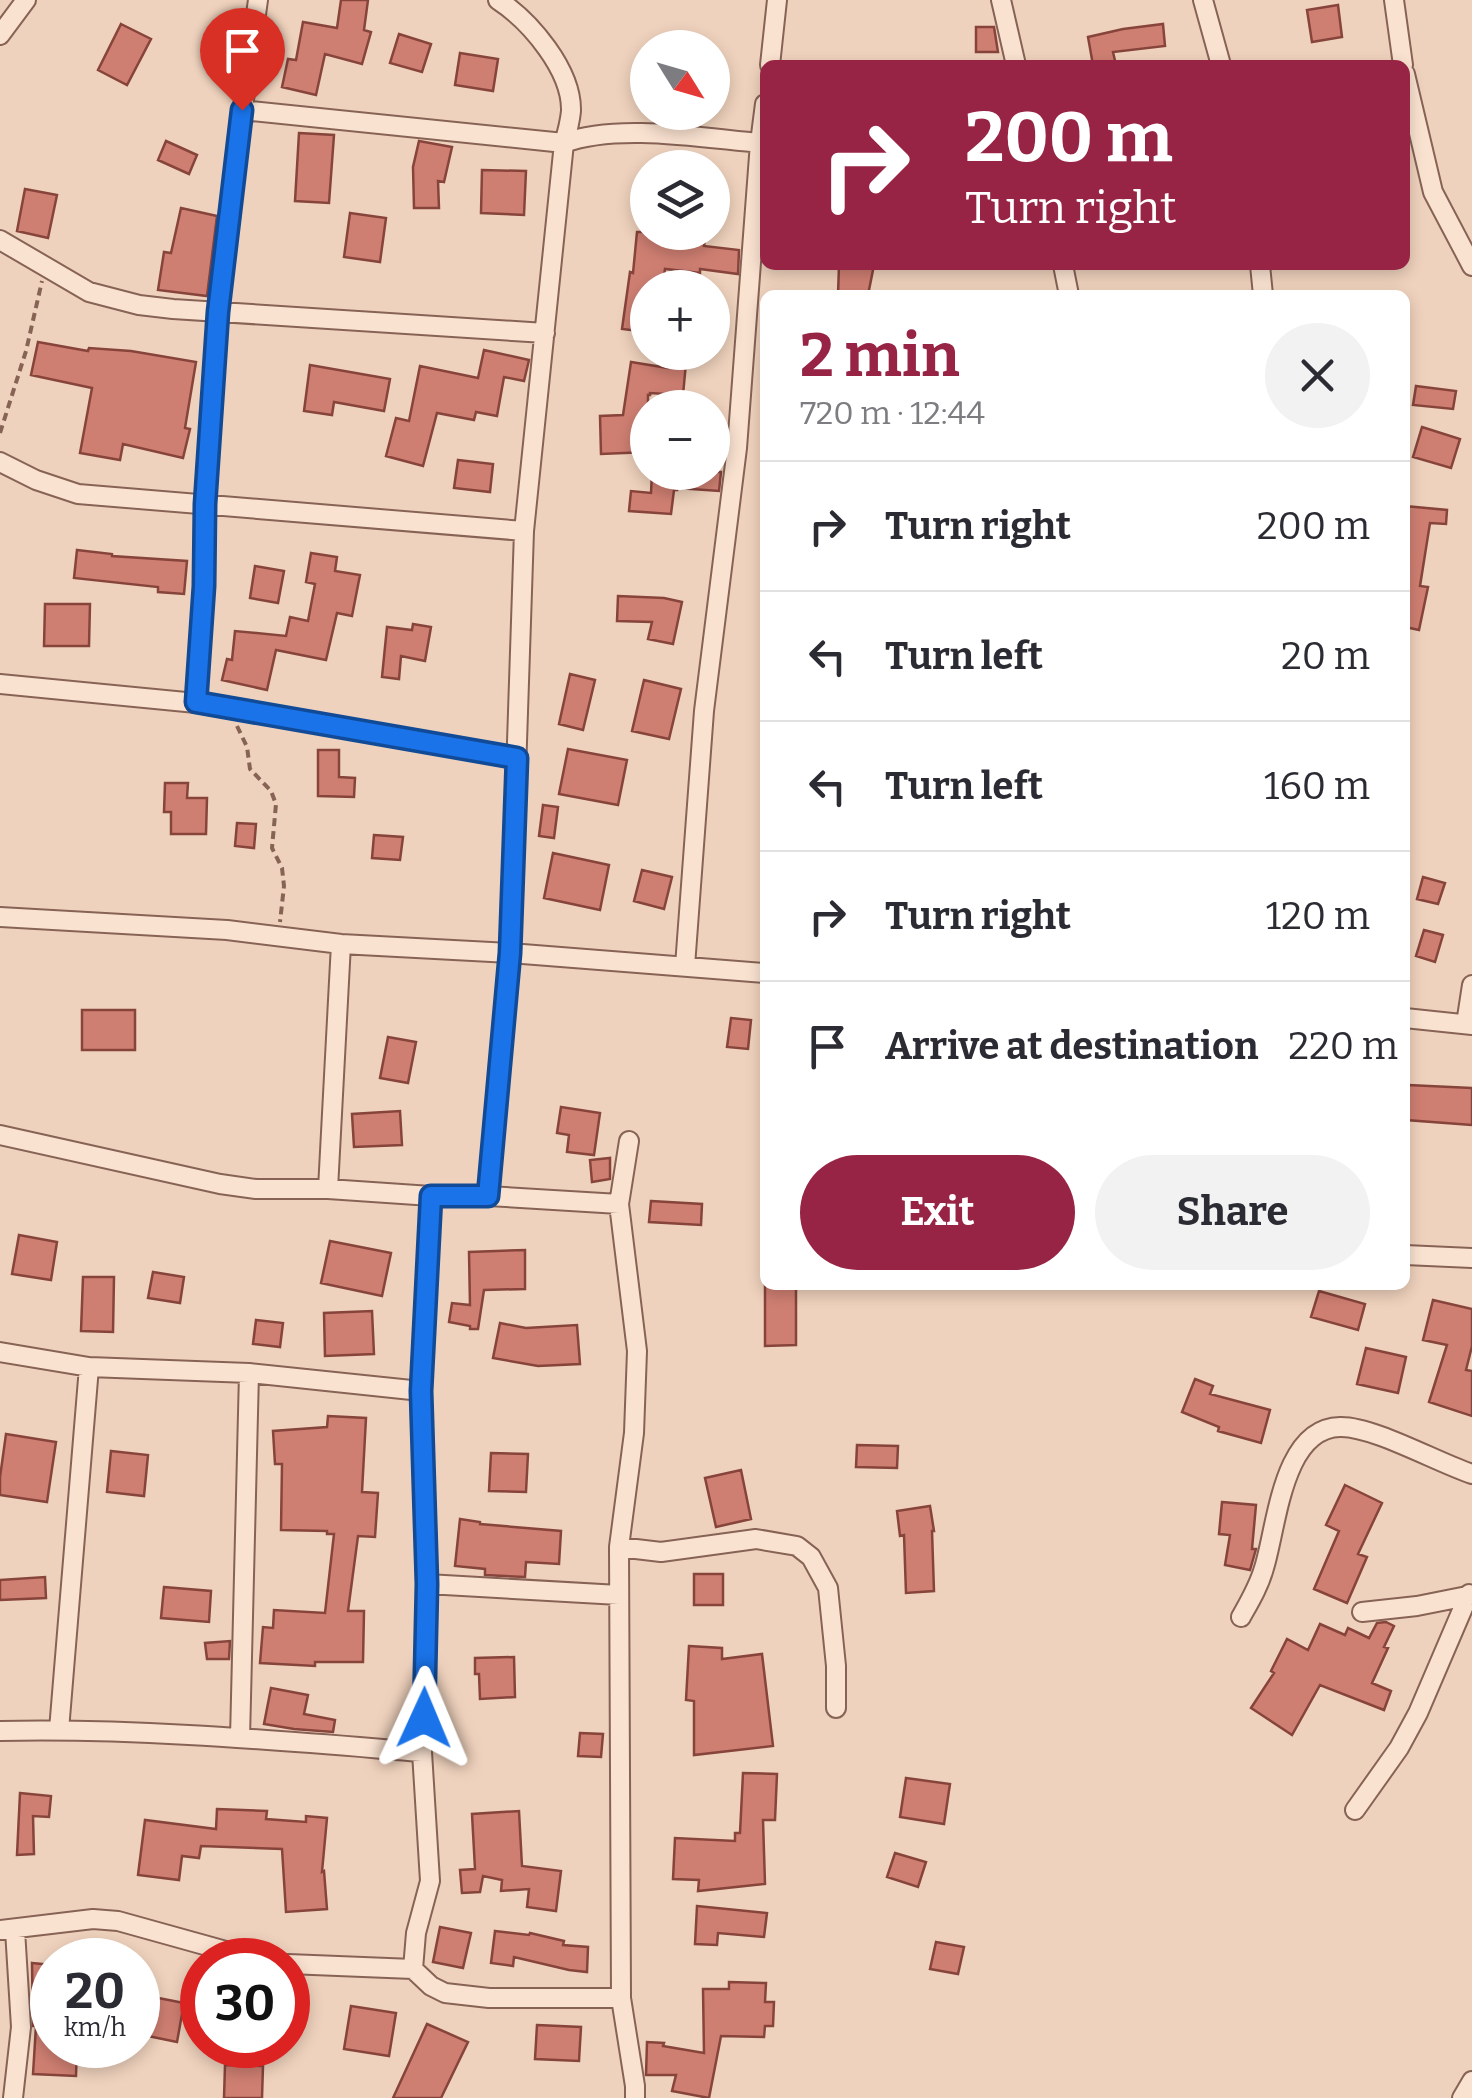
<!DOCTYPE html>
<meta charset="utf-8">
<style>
:root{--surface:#fff;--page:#f2f2f3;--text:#2b2b33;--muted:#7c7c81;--line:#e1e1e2;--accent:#982445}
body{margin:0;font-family:Bitter,serif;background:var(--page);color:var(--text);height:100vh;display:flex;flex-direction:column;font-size:38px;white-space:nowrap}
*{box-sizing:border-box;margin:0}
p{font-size:32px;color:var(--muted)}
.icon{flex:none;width:55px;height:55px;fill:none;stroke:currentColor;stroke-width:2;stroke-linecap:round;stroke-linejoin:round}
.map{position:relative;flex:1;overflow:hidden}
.panel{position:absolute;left:760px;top:290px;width:650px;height:1000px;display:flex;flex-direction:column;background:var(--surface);border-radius:15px;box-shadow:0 5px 15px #0003}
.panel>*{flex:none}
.guide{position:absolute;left:760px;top:60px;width:650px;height:210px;border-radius:15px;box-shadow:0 5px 15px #0003;background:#982445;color:#fff;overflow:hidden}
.needle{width:65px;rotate:127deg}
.buttons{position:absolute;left:630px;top:30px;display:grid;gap:20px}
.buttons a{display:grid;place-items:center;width:100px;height:100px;border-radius:50%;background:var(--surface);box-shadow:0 5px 15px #0003;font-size:50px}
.speed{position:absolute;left:30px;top:1938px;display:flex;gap:20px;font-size:50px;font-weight:700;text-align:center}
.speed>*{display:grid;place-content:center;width:130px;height:130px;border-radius:50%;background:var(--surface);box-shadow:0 5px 15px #0003;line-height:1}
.speed small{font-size:25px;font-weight:400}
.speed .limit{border:15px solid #d22;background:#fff;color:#111}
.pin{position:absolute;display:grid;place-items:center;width:85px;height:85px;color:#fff;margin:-102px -42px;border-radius:50% 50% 50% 0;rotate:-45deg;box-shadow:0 0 10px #0007}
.pin .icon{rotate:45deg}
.me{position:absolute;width:110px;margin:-55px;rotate:1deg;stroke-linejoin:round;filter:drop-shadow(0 0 8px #0008)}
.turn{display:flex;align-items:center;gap:35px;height:210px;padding:0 40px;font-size:45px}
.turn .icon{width:130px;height:130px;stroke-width:2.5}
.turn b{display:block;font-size:70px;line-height:85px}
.round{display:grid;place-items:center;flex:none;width:105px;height:105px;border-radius:52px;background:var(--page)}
.overview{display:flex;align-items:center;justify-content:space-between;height:170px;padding:0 40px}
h1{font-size:60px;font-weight:700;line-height:75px;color:var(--accent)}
.cta{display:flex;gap:20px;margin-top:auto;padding:20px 40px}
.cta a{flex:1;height:115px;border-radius:60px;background:var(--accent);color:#fff;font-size:40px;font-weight:700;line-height:115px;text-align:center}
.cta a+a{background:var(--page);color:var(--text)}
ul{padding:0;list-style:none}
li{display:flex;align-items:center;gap:30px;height:130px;padding:0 40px;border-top:2px solid var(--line)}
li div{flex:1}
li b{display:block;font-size:38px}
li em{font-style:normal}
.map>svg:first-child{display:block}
.building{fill:#cf7f72;stroke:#87443b;stroke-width:2.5}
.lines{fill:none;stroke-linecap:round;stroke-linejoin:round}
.street-casing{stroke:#876356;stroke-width:22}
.path{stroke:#876356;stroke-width:4;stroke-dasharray:8 5;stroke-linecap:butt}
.street{stroke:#fae2d0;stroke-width:18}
.route-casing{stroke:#114b97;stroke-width:25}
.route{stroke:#1a73e8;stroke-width:18}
</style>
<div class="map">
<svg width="1472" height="2098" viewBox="0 0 1472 2098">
<rect width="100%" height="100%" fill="#efd2bd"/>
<path class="building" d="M341 0H368L364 30 371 32 362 64 325 54 316 95 282 87 288 59 296 60 303 22 337 28Z
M1338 5 1342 37 1312 42 1307 10Z
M121 24 151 39 127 85 98 70Z
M1163 24 1165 46 1113 52 1116 65H1093L1088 37 1123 29Z
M976 27H994L998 52H976Z
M399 34 431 44 422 72 390 63Z
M460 53 498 59 493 91 455 85Z
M299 133 334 135 329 203 295 201Z
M166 141 197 155 189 174 158 160Z
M419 141 452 147 444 182 438 181 439 208H414L413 167Z
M482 170 526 171 524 215 481 213Z
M25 189 57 195 48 238 17 231Z
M181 208 217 216 207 296 158 290 164 252 171 253Z
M350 213 386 218 380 262 344 257Z
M637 232H706L704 246 739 250 738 274 700 269V273L665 269 662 288H648V332L622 329 630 272 633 273Z
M839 265H874L868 295H838Z
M38 342 88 351 89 348 131 351 196 362 185 428 190 429 183 458 123 444 120 460 80 453 92 388 31 375Z
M484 350 529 360 524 381 504 377 497 416 476 412 474 420 437 413 423 466 386 456 396 418 409 421 420 366 478 378Z
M669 352H687L683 395 650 393V395H648V452L601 454 600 416 623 415 631 362 668 368Z
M310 365 390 379 384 411 334 402 332 415 304 411Z
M1416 386 1456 391 1453 409 1413 405Z
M1422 427 1460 439 1451 468 1413 457Z
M458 460 493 464 490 492 454 488Z
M652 472H721L719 491 677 488V490H674L671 514 629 511 631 491 651 493Z
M1405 506 1447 510 1446 524 1430 523 1420 586 1428 587 1419 630 1405 627Z
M77 550 112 554V556L187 561 184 594 158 592V587L74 578Z
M311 553 337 557 335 571 360 575 352 616 337 613 326 660 276 650 267 690 222 680 227 659 232 660 235 631 286 636 290 617 308 621 315 584 306 582Z
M255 566 284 571 278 603 250 598Z
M618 596 664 598 682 602 673 644 648 639 652 622 617 621Z
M45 604H90L89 646H44Z
M413 624 431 627 425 661 401 656 399 679 382 677 387 627 412 630Z
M570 674 595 680 583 730 559 724Z
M644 680 681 689 669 739 632 731Z
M568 749 627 760 618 805 559 794Z
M318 750H339V777L355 778 354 797 318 796Z
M165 783H188L187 798H207L206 834H171V812H164Z
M543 805 558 807 554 838 539 836Z
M237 823 256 824 254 848 235 846Z
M374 835 403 837 400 860 372 858Z
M553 853 609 865 600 910 544 898Z
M642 870 672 877 664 909 634 901Z
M1423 877 1445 883 1438 904 1417 899Z
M1424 930 1443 935 1435 962 1416 956Z
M82 1010H135V1050H82Z
M731 1018 751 1020 748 1049 727 1047Z
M388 1037 416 1042 408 1083 380 1078Z
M1408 1085 1472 1088V1125L1406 1120Z
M561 1107 600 1113 594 1155 567 1152 569 1135 557 1133Z
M400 1111 402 1145 354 1147 352 1114Z
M610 1158V1179L592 1182 590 1160Z
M651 1201 702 1204 701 1225 649 1222Z
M19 1235 57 1242 51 1280 12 1274Z
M330 1241 391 1253 382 1296 321 1283Z
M525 1250V1289L484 1290 478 1329H470V1326L449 1322 452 1303 470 1305 469 1252Z
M153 1272 184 1277 180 1303 148 1298Z
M83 1277H114L113 1332 81 1331Z
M765 1285H796V1345L765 1346Z
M1319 1291 1365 1304 1358 1330 1311 1317Z
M1433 1300 1472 1309V1346L1466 1370 1472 1371V1416L1429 1402 1447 1345 1423 1340Z
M372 1311 374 1354 325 1356 324 1313Z
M256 1320 283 1323 280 1347 253 1344Z
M500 1323 526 1328 577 1325 580 1364 538 1366 493 1358Z
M1366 1348 1406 1357 1398 1393 1357 1384Z
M1195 1379 1213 1386 1210 1394 1270 1410 1261 1443 1218 1431 1219 1427 1182 1412Z
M328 1416 366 1418 362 1492 378 1493 375 1537 358 1536 348 1611H364L363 1662H315V1666L260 1663 263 1627 273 1628 274 1610 325 1613 334 1534H327V1531L281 1530 282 1464H275L273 1431 327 1427Z
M6 1434 56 1442 47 1502 0 1495V1477Z
M857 1445 898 1446 897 1468 856 1467Z
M111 1451 148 1455 144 1496 107 1492Z
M491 1453 528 1454 526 1492 489 1491Z
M741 1470 751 1519 716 1527 705 1478Z
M1345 1485 1382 1503 1358 1554 1367 1557 1347 1603 1314 1589 1339 1531 1326 1525Z
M1222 1502 1256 1505 1252 1549H1256L1250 1570 1225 1565 1230 1535 1219 1534Z
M930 1506 934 1531H932L934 1591 906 1593 904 1535 900 1536 897 1511Z
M460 1519 480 1522V1524L561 1531 559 1564 526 1562 525 1577 485 1575V1569L455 1566Z
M694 1574H723V1605H694Z
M45 1577 46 1598 0 1600V1580Z
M164 1587 211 1591 209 1622 161 1618Z
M1386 1622 1394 1626 1384 1647 1388 1648 1372 1683 1391 1691 1384 1710 1320 1685 1292 1735 1251 1708 1274 1673 1271 1671 1287 1639 1308 1650 1320 1624 1345 1635 1348 1628 1369 1638 1377 1623Z
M230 1641 229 1659H207L205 1643Z
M689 1646 722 1648V1659L762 1654 773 1746 694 1755V1701L686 1700Z
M514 1657 515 1697 480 1699 479 1674H475V1658Z
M271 1688 308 1695 304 1714 335 1720 333 1732 294 1729 264 1724Z
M580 1733 603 1734 601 1757 578 1756Z
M743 1773 777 1774 775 1820H763L765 1884 698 1891 699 1880 673 1879 675 1838 735 1841V1833H740Z
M906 1778 950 1784 944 1824 900 1817Z
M20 1793 51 1796 49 1817 33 1816 34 1854 17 1855Z
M217 1809 267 1811 266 1819 306 1822V1816L327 1818 322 1872 324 1871 327 1909 286 1912 282 1849 201 1846 199 1858 182 1856 179 1880 138 1875 145 1820 216 1829Z
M519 1811 522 1866 561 1871 556 1911 527 1907 529 1889 501 1891 502 1880 483 1876 480 1892 462 1893 460 1870 475 1869 472 1814Z
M895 1853 926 1862 918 1887 887 1877Z
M697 1906 767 1913 764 1937 718 1933 717 1945 695 1944Z
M440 1927 471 1933 463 1968 433 1962Z
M495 1931 529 1935 530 1933 564 1941 563 1945 588 1947 587 1972 569 1970 514 1957 513 1966 491 1963Z
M936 1942 964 1947 958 1974 930 1969Z
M32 1963 52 1965V2045H77L76 2076 33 2074 36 2026H33Z
M729 1982 766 1983 765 2002H774L773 2026H765L764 2037 721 2036 709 2098 672 2091 676 2075H646L647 2042 664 2043 663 2046 704 2053 703 1989H729Z
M138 1994 184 2003 177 2042 138 2034Z
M351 2006 396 2013 389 2056 344 2049Z
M427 2024 468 2042 441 2098H393Z
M537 2025 581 2027 579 2061 535 2059Z
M225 2065 263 2066 262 2098H224Z"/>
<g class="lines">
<defs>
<path id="street" d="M1001 0 1016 65
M1203 0 1221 65
M1394 0 1403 65
M0 35 26 0
M770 65 777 0
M1405 74 1433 192 1472 266
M242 110 564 143C617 123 703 138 760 143
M0 240 89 292 139 305 173 309 545 333
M1063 265 1069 295
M1260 265 1263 295
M0 462 36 480 78 494 524 531
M0 684 196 703 517 758
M196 703 204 586 205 504 218 312 240 128 258 0
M0 917 227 930 341 944 510 953 765 973
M685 966 704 711 737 448 760 143 765 104
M1405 1018 1472 1025
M1466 1024 1472 985
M0 1135 220 1184 256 1189H328L431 1196H488L619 1204
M629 1141 619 1204 637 1351 634 1433 619 1547 621 1998 635 2086V2098
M328 1189 341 944
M488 1196 510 953 524 531 564 143C567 133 570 122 571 111 572 70 530 21 498 0
M1405 1255 1472 1258
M0 1352 89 1367 249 1373 421 1391
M619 1547 661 1552 756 1539 797 1546 811 1557 828 1588 836 1666V1708
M427 1584 619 1595
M1362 1612 1417 1606 1472 1595
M1241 1617C1250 1601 1259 1586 1264 1568 1277 1527 1282 1428 1340 1427 1373 1426 1438 1463 1472 1474
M59 1730 89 1367
M0 1731C141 1728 282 1741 422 1752
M240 1738 249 1373
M1355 1810 1399 1748 1418 1713 1469 1594
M0 1930 93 1919 118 1921 258 1960
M288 1964 413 1969 431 1986 445 1993 489 1998H621
M413 1969 416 1933 430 1881 422 1752 427 1584 421 1391 431 1196
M13 2098 21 2027 15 1930
M1462 2098 1472 2081"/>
</defs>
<use href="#street" class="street-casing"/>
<path class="path" d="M0 433 26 351 42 281
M237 726 247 747 250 769 271 791 276 804 272 848 282 868 284 886 280 922"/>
<use href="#street" class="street"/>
</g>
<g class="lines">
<defs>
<path id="route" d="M242 110 218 312 205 504 204 586 196 702 517 758 510 953 488 1196H431L421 1391 427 1584 424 1718"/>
</defs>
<use href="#route" class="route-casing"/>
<use href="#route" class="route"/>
</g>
</svg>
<div class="buttons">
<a><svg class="needle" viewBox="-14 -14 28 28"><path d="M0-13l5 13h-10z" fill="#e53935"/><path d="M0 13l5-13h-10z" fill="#7c7c81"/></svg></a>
<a><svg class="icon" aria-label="layers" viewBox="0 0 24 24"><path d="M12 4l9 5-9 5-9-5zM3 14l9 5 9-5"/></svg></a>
<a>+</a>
<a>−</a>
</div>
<div class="speed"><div>20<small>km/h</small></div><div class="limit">30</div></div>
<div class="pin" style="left:242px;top:110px;background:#d93025"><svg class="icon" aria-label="arrive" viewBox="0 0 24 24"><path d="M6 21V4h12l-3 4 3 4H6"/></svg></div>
<svg class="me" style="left:424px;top:1718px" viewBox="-20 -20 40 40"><path d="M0-17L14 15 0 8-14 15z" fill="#1a73e8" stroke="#fff" stroke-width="4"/></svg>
<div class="guide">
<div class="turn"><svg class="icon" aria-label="right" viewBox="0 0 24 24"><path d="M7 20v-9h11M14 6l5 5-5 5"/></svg><div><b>200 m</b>Turn right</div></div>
</div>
<section class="panel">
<div class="overview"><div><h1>2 min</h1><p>720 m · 12:44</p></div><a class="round"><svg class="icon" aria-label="close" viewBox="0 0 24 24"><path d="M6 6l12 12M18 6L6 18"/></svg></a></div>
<ul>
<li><svg class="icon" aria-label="right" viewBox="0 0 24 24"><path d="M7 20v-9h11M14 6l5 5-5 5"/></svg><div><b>Turn right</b></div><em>200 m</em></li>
<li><svg class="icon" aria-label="left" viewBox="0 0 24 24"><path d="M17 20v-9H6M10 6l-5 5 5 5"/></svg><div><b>Turn left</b></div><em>20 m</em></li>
<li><svg class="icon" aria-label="left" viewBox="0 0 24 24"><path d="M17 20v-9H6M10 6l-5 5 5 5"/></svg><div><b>Turn left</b></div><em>160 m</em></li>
<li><svg class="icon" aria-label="right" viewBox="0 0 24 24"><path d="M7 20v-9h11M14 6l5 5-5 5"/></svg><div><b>Turn right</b></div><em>120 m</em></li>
<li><svg class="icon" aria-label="arrive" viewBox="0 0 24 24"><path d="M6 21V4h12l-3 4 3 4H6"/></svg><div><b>Arrive at destination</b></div><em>220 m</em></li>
</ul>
<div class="cta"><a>Exit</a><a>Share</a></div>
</section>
</div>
